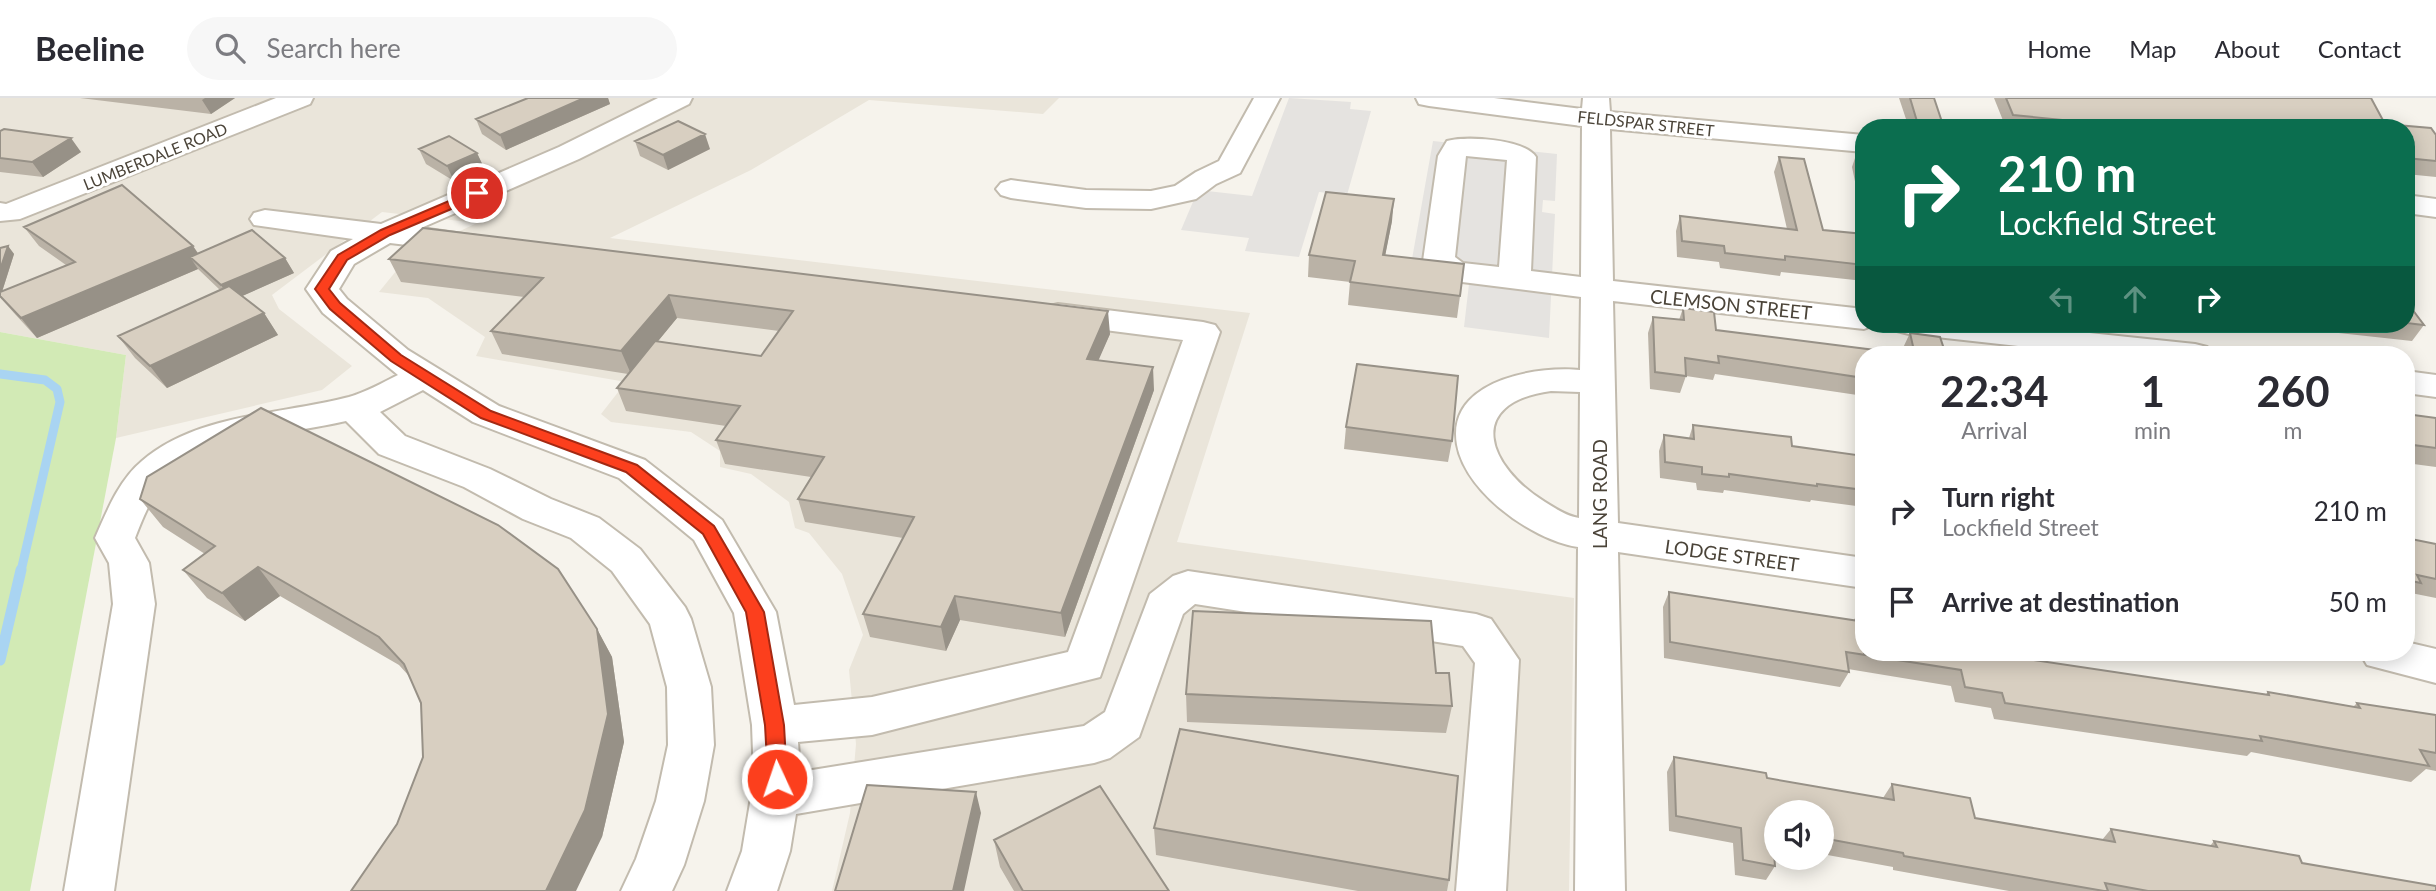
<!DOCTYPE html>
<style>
:root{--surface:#fff;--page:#f7f7f7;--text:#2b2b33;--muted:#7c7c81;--line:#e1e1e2}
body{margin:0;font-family:Lato,sans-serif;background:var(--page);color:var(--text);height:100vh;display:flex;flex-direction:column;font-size:26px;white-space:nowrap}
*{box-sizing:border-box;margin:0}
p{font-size:23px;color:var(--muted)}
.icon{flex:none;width:38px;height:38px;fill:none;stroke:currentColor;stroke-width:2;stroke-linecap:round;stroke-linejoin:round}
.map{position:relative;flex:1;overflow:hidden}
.drawer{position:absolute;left:1855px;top:248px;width:560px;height:315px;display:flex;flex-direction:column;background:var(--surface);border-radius:28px;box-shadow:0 4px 18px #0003}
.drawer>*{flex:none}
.hud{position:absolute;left:1855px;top:21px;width:560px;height:214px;border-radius:28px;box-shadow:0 4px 18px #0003;background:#0b6e4f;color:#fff;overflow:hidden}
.tools{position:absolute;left:1764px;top:702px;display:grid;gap:14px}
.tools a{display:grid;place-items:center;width:70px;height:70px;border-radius:50%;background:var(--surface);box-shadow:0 4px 18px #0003;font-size:35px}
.pin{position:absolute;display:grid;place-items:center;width:60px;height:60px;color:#fff;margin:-30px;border:4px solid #fff;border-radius:50%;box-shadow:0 2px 7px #0007}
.me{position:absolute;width:77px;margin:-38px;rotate:357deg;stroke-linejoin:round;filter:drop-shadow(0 0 5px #0008)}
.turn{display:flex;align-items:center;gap:24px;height:147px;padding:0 28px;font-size:32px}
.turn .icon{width:91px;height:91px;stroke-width:2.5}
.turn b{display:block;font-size:49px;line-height:60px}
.lanes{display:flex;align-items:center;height:66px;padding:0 28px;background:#0003;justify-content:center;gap:35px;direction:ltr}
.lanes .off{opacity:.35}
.eta{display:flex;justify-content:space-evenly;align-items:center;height:119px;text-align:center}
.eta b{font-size:42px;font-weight:700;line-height:49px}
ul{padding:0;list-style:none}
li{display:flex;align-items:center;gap:21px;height:91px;padding:0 28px}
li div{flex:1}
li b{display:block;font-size:26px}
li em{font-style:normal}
header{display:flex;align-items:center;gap:42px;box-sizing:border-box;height:98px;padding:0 35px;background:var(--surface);border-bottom:2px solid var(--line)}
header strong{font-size:33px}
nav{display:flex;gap:38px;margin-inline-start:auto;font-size:24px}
.search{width:490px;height:63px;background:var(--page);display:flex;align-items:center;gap:18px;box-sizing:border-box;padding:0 24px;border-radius:38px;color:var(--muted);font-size:26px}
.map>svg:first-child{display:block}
.residential{fill:#eae5da}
.green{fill:#d2eab5}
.parking{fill:#e5e3e0}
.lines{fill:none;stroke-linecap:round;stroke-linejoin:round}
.stream-far1{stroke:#a9d4f2;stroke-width:9}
.stream{stroke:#a9d4f2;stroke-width:11}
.minor-casing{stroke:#c2bbae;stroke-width:4}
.minor{fill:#fff;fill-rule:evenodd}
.wall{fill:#bab2a6;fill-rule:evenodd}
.shaded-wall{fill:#979187}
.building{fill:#d8cfc1;stroke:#979187;stroke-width:2}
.route{fill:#fc3f1d;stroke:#a42913;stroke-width:2}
.labels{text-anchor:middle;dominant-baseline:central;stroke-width:6;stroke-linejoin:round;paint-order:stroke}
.far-street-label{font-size:16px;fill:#4b4439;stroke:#fff}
.street-label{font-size:19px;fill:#4b4439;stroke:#fff}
</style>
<header>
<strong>Beeline</strong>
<div class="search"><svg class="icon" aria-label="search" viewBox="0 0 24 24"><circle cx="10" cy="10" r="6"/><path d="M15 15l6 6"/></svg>Search here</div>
<nav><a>Home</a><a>Map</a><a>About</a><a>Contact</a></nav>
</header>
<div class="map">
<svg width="2436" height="793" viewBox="0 0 2436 793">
<rect width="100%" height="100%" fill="#f6f3ec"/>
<path class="residential" d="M0 0H1059L1043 16 869 2 751 72 610 140 1250 215 1177 444 1574 500 1569 793H832L850 715 856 646 849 572 863 537 842 476 809 435 795 430 789 404 751 376 720 369V353L691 334 611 324 601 316 626 284 476 258 485 239 428 200 379 194 409 157 477 125 382 114 272 197 279 211 352 268 322 292 116 340 126 257 0 234Z"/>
<path class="green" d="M0 234 126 257 116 340 30 793H0Z"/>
<path class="parking" d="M1289 0 1351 4 1350 11 1371 13 1347 97 1319 94 1299 159 1245 153 1249 140 1181 132 1198 92 1252 98Z
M1433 43 1557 56 1555 103 1543 102 1542 114 1555 116 1549 240 1464 229 1469 186 1409 178Z"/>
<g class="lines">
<path class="stream-far1" d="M0 276 45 282 57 291 60 304 21 473"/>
<path class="stream" d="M0 562 21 472"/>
<defs>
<path id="minor" d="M276 0H313L310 6 20 121 0 123V105L6 106Z
M658 0H692L689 6 579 61 421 130 477 138 482 145 477 152 466 154 390 145 354 166 339 191 347 201 408 252 499 308 645 362 722 422 776 514 794 607 872 599 1068 554 1183 242 1058 226 1046 223 1041 216 1046 209 1058 206 1203 224 1215 227 1220 234 1100 579 872 637 798 644 800 674 1084 628 1105 614 1150 496 1173 478 1188 473 1476 516 1491 521 1519 562 1506 793H1456L1475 565 1463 548 1195 506 1183 516 1139 639 1110 660 1094 665 796 716 790 753 777 793H727L742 753 754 681 752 627 734 515 694 442 619 380 473 324 423 292 380 314 405 338 490 371 551 401 599 420 640 451 685 509 691 521 711 589 714 647 704 703 684 767 672 793H621L636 761 656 703 668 647 667 589 650 526 612 473 571 440 523 421 464 389 379 356 346 323C287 337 205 338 162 388 149 403 142 422 135 440L149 465 155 506 114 793H64L113 506 109 465 95 440C107 413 119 382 142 363 198 315 281 317 349 299 366 294 382 285 398 277L323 215 306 191 331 153 353 141 254 127 250 121 254 115 265 112 381 126 559 49Z
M1254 0H1280L1240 75 1216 86 1196 101 1151 111 1086 110 1011 100 1001 97 996 91 1001 85 1011 82 1086 92 1151 93 1175 88 1196 74 1219 63Z
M1416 0H1494L1582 11 1583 0H1609L1610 14 1864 37V54L1610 31 1613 183 1864 211V226H1877L1864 231 1613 203 1618 425 1864 460V490L1618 454 1625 793H1575L1578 449C1531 442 1456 389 1456 336 1456 281 1538 268 1580 272L1581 199 1454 183 1443 180 1423 163 1438 58 1447 43C1468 38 1524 41 1536 59L1531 173 1581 179 1582 28 1429 8 1419 6ZM1466 58 1507 62 1499 169 1463 165 1455 159ZM1551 293 1580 294 1579 420C1566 418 1555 410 1545 404 1488 369 1463 305 1551 293Z
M2406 97 2436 101V119L2406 115Z
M1892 226H2004L2195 246 2207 249 2212 257H2099L1909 236 1897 233Z
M2406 273 2436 277V299L2406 295Z
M2406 544 2436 551V585L2367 567 2360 555H2406Z"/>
</defs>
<use href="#minor" class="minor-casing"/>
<use href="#minor" class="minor"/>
</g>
<path class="wall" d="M80 0H235L211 16Z
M528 0H608L610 6 506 52 482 36 476 21Z
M1899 0H1934L1944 30H1909Z
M1994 0H2371L2385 26 2431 30 2436 37V79L2406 76V30H2006Z
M0 33 81 54 43 79 0 74Z
M635 43 710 51 668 72 640 58Z
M419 51 477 55 484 70 454 83 426 66Z
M1857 54 1864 55V98H1858L1852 69Z
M1779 59 1823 132 1864 136V183L1781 174 1780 178 1720 170 1719 164 1677 159 1676 133 1680 118 1787 131 1774 74Z
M122 87 193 148 198 155 252 132 285 160 294 175 242 198 264 215 278 237 167 290 135 260 118 238 220 192 198 171 37 240 14 215 0 199V200V150L8 148 14 156 2 194 66 167 39 148 24 129Z
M1392 123 1385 157 1460 198 1457 220 1348 207 1350 184 1308 179 1309 157Z
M389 161 1110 236 1098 262 1154 292 1065 539 960 522 946 553 870 539 863 516 903 440 805 424 798 401 811 379 725 366 716 342 726 328 626 313 617 290 628 276 502 256 491 233 524 199 401 184ZM677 220 779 233 761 258 658 243Z
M1683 210 1716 232 1903 255 1902 252 1910 235 1946 257H1864V298L1715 276 1713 282 1686 278 1680 295 1650 291 1648 235 1653 219 1679 222Z
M2256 226H2406L2424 227 2412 243Z
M2406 316 2436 320V369L2406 365Z
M1693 327 1792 348 1864 358V409L1811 402 1810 404 1724 392 1723 395 1697 392 1696 385 1660 380 1659 353 1664 337 1689 340Z
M1346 329 1452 343 1448 364 1344 351Z
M140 401 597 531 612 559 624 644 602 739 397 726 423 659 421 605 409 578 399 567 280 498 245 523 207 500 183 472 205 456 163 429Z
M2406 440 2436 446V500L2411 495 2406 500Z
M1669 494 1854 522 1858 514 1864 555 2027 561 2265 597 2268 594 2353 609 2357 605 2436 617V673L2426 671 2411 684 2251 654 2247 658 1994 621 1991 610 1955 604 1951 588 1848 571 1849 574 1840 589 1664 560 1663 509Z
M1436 575 1452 608 1446 635 1187 624 1186 596Z
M1674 659 1767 680 1883 700 1892 686 1975 720 2102 742 2111 731 2210 748 2214 743 2302 765 2436 793H2009L1893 772V769L1822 756V714H1776V748H1773L1775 768 1766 782 1735 777 1733 745 1669 733 1667 674Z
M1154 730 1449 782 1447 793H1358L1156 757Z
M994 742 1169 793H1014L1000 769Z"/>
<path class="shaded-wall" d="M205 0H235L211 16 202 2Z
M584 0H608L610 6 506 52 500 37Z
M705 36 710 51 668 72 663 57Z
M71 40 81 54 43 79 32 64Z
M477 55 484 70 454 83 447 68Z
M1394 101 1392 123 1381 179 1383 157Z
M8 148 14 156 0 200V172Z
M193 148 206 168 190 159 198 171 37 240 21 220Z
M285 160 294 175 231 203 221 187Z
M669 197 677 220 631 276 621 253Z
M1108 213 1110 236 1089 284 1087 261Z
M264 215 278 237 167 290 150 268Z
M1153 269 1154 292 1065 539 1061 515Z
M258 469 280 498 245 523 222 495Z
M955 498 960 522 946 553 941 529Z
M597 531 612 559 624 644 602 739 576 793H546Z
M976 694 981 715 964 793H953Z"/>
<path class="building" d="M528 0H584L500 37 476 21Z
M1910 0H1934L1944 30H1919Z
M2006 0H2371L2385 26 2431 30 2436 37V63L2406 60V30H2143L2013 17Z
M678 23 705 36 663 57 635 43Z
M4 31 71 40 32 64 0 60V33Z
M449 38 477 55 447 68 419 51Z
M1857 54 1864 55V80Z
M1779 59 1804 61 1823 132 1864 136V167L1785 158V162L1725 155 1724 148 1682 143 1680 118 1797 132Z
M122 87 193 148 21 220 0 198V194L75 164 24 129Z
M1326 94 1394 101 1383 157 1464 166 1460 198 1350 184 1355 163 1309 157Z
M423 130 1108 213 1087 261 1153 269 1061 515 955 498 941 529 863 516 914 419 798 401 824 359 716 342 740 308 617 290 655 243 761 258 793 213 669 197 621 253 491 233 543 180 389 161Z
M252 132 285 160 221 187 190 159Z
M8 148 0 172V150Z
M229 188 264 215 150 268 118 238Z
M2406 203 2424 227 2406 225Z
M1683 210 1714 214 1716 232 1915 257 1910 235 1940 239 1946 257H1864V280L1718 258 1719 265 1685 260 1686 278 1655 274 1653 219 1684 222Z
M2061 253 2097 257H2062Z
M1357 266 1458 278 1452 343 1346 329Z
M261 310 498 427 558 471 597 531 608 616 585 712 546 793H351L397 726 423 659 421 605 404 566 379 539 258 469 222 495 183 472 215 448 140 401 147 379Z
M2406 316 2436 320V350L2406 346Z
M1693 327 1791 339 1792 348 1864 358V392L1817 386V388L1729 376V379L1702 376V369L1665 364 1664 337 1694 341Z
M2406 440 2436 446V481L2417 477 2421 485 2406 482Z
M1669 494 1859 523 1858 514 1864 515V555H2025L2027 561 2269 597 2268 594 2360 610 2357 605 2436 617V655L2420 652 2429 668 2260 638 2262 643 2005 605 2002 595 1965 589 1961 572 1846 554 1849 574 1670 544Z
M1193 513 1431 523 1436 575H1449L1452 608 1186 596Z
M1180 631 1458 678 1449 782 1154 730Z
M1674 659 1766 675 1767 680 1894 702 1892 686 1970 700 1975 720 2115 744 2111 731 2217 749 2214 743 2299 758 2302 765 2436 788V793H2148L2105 785 2108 793H2104L1904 758 1903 755 1822 740V714H1776V732L1772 731 1775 768 1743 762 1741 730 1676 718Z
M867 687 976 694 953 793H835Z
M1100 688 1169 793H1023L994 742Z"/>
<path class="route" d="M477 91 482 92V98L390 137 347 162 329 191 340 205 401 257 491 313 637 367 714 428 764 514 784 627 787 681 784 687 777 690 771 687 768 681 765 627 746 514 703 436 626 374 481 320 391 263 330 211 315 191 338 157 381 132Z"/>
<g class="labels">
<g class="far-street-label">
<text transform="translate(1646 25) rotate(6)">FELDSPAR STREET</text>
<text transform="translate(155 58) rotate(-22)">LUMBERDALE ROAD</text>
</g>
<g class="street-label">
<text transform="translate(1731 206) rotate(6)">CLEMSON STREET</text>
<text transform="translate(1599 396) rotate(-90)">LANG ROAD</text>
<text transform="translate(1732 457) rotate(8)">LODGE STREET</text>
</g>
</g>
</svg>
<div class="tools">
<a><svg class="icon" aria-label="sound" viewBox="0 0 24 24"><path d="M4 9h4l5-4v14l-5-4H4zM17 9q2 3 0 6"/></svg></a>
</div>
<div class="pin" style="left:477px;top:95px;background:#d93025"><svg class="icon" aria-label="arrive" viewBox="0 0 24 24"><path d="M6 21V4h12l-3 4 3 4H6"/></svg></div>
<svg class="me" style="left:777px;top:681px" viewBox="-20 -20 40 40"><circle r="17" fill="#fc3f1d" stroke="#fff" stroke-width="3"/><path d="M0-11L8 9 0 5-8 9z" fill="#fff"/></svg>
<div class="hud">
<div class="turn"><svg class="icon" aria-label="right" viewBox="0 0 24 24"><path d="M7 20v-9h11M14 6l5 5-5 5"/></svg><div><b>210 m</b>Lockfield Street</div></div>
<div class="lanes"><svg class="icon off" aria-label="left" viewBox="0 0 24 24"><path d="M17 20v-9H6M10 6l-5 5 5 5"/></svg><svg class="icon off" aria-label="ahead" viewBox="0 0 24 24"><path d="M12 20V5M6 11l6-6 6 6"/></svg><svg class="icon" aria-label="right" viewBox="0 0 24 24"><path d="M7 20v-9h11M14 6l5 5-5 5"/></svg></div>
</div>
<section class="drawer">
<div class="eta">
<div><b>22:34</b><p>Arrival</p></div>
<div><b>1</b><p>min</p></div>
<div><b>260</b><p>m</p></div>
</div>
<ul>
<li><svg class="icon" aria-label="right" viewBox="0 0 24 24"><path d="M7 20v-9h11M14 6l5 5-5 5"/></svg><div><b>Turn right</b><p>Lockfield Street</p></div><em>210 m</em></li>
<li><svg class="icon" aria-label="arrive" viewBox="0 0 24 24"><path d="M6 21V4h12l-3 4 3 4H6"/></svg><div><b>Arrive at destination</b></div><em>50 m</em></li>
</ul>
</section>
</div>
